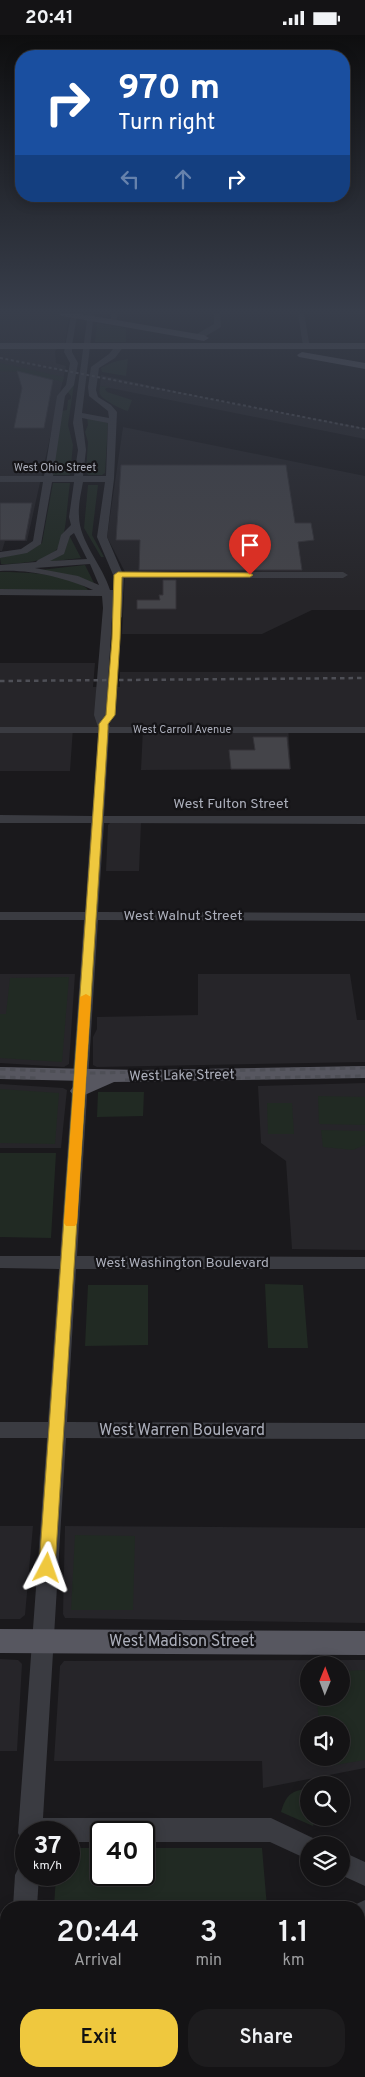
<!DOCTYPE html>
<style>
:root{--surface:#141315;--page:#1d1c1e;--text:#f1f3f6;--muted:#9d9ea0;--line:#333234;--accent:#efc83e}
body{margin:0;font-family:Overpass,sans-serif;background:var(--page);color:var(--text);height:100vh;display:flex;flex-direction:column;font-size:19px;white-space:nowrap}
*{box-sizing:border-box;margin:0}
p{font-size:16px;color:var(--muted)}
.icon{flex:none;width:28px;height:28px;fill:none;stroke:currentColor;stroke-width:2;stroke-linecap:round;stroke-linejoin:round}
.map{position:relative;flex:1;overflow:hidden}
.details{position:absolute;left:0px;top:1866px;width:365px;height:176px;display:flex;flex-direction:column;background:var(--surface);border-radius:20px 20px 0 0;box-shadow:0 2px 12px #0003,0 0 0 1px var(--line)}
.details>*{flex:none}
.hud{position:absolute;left:15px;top:15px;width:335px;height:152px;border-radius:20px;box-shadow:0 2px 12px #0003,0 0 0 1px var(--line);background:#1a4fa0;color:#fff;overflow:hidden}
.needle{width:32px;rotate:1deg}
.fabs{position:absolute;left:300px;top:1621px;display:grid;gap:10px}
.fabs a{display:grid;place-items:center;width:50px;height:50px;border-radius:50%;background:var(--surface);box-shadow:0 2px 12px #0003,0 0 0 1px var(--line);font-size:25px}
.speed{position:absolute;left:15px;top:1786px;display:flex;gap:10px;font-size:25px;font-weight:700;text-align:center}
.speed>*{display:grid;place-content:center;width:65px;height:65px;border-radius:50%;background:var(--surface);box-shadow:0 2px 12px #0003,0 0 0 1px var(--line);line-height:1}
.speed small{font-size:12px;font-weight:400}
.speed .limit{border:2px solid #111;border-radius:8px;background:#fff;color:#111}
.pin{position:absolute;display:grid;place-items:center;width:42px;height:42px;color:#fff;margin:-51px -21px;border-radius:50% 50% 50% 0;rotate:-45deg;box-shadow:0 0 5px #0007}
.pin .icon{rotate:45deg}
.me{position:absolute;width:55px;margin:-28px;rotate:4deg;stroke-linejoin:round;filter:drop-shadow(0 0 4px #0008)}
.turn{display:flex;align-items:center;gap:18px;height:105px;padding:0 20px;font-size:22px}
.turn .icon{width:65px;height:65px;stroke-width:2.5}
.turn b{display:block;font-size:35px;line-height:42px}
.lanes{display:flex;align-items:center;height:48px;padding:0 20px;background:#0003;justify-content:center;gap:25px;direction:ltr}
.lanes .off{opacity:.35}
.eta{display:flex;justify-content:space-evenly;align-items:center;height:85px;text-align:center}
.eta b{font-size:30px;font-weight:600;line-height:35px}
.cta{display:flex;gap:10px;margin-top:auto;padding:10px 20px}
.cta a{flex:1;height:58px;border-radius:20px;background:var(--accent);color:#111;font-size:20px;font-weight:600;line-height:58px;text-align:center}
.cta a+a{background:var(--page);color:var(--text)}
.status{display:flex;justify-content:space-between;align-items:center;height:35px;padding:0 25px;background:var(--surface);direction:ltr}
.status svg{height:14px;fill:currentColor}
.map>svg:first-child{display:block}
.built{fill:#262529;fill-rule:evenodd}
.green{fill:#212a23}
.building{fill:#444449;stroke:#343338}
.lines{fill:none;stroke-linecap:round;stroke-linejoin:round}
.minor{fill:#3a3b41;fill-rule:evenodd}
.major{fill:#575760;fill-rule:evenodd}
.rail-far2{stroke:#4e4f56;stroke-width:2;stroke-dasharray:3 2.5;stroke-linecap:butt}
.rail-far1{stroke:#4e4f56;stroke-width:2.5;stroke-dasharray:4.5 4;stroke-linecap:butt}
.rail{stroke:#4e4f56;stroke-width:3;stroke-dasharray:5.5 4.5;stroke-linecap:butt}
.route{fill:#efc83e;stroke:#9b8228}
.slow{fill:#f59e0b}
.labels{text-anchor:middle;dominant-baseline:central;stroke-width:4.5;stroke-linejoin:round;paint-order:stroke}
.far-street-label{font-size:11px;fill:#acafbb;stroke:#151417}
.street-label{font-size:14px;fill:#acafbb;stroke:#151417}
.near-street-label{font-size:16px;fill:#acafbb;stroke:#151417}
</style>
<div class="status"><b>20:41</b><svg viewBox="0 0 49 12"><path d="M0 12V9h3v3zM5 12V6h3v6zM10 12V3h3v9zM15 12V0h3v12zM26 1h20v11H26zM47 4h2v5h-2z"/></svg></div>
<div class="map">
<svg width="365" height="2042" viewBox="0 0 365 2042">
<rect width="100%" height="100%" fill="#1a191c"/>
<path class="built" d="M0 278H46L69 282 65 309H0Z
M0 314H57L55 316 56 328 66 331 27 506H5L2 516H0Z
M101 340 230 368 365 393V404L100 351Z
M123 392 365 441V575H312L262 599H122L125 537 107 502Z
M0 628H95L93 652H120V637H365V692H288L291 734 141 735 143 693H73L70 736H0Z
M110 788H141L139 836H106L108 790Z
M0 939H75L69 1029 64 1032 0 1028Z
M198 939H350L357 985H365V1027L97 1032 93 1030V1002L97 994V982L198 980Z
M365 1048V1215L292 1214 286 1126 261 1108 258 1051Z
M0 1049 63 1053 67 1055 61 1113H0Z
M0 1491H33L25 1580 20 1584H0Z
M65 1491 365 1493V1588L65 1583 63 1579Z
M0 1624 18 1625 22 1629 17 1716H0Z
M365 1625V1733L263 1753 262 1726H54L60 1631 64 1626ZM309 1630H341V1662H309ZM309 1690H341V1722H309Z"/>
<path class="green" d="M97 288 126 293V307H95Z
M128 324 126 341 102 337 101 333C109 328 118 325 128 324Z
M0 328 64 342 63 347 21 337 0 336Z
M74 349 68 390 73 410 70 440H51L61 376 67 375 68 365 71 364V361L67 356Z
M100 351 109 352 105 354 107 357 132 365 128 376C124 376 101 364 100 359 99 359 100 351 100 351Z
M87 382 108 388 105 438 102 440H88L86 436 88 407 85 397 88 390Z
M53 448H70C62 509 72 528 1 529L0 523 29 516 42 508Z
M88 450H98L92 500 104 522H101L84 493Z
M69 500 81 523 46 527C63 519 66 519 69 500Z
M85 530 94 548 74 541 40 535Z
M0 537C21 537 76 538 89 556H0Z
M69 942 62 1027 0 1023V979H6L10 943Z
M0 1054 59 1058 55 1109 0 1108Z
M98 1057H144L143 1081 97 1082Z
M318 1061 365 1062V1090L319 1089Z
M267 1068H292L294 1099H268Z
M321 1095 365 1096V1110L353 1115 323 1112Z
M0 1118H56L51 1203 0 1202Z
M265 1249 303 1250 308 1313H268Z
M88 1250H148V1310L85 1311Z
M75 1500 135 1501 133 1575H71Z
M365 1635V1725L323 1732 322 1723 341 1722V1690H319L317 1663 341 1662V1636Z
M306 1754H309V1782L316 1783 313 1791 281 1777C286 1761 290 1756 306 1754Z
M69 1813H101V1840H144V1813H262L267 1872H54L56 1840H69Z
M365 1913V2026L359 2027V1916Z
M118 2036H258L260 2042H120Z"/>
<path class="building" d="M17 336 53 345 44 393H14L22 353Z
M121 430H286L295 488H311L314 505 298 507 302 535H139L140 505H116Z
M0 468H32L25 505H0Z
M163 545H176V574H137V565H160L159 560H163Z
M253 702H287L290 734H231L229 715H255Z"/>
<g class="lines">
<path class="minor" d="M74 278 77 280 72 311V317L78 328 74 350 65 361 53 441H74L78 415 73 388 88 278H94L82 378 109 383 108 376 89 361 88 352 91 332 109 319 117 309 124 311 115 323 99 333 96 355 98 362 111 370 117 377 114 444 107 502 122 537H343L348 540 343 543H124L122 582 117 585 112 583 106 680 110 692H365V698H109L104 781H365V789L104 788 98 877 365 878V886L98 885 77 1221 365 1222V1234H76L67 1387 365 1388V1404L66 1403 43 1783H271L317 1805 320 1810H309V1825L270 1807H144V1798H101V1807H69V1798H26V1808L22 1806 18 1798 47 1403H0V1387H48L59 1234 0 1233V1221H60L84 885H0V877H85L91 788H0V780L92 781 98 698H0V692H98L94 680 103 573 102 561 0 560V554L93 555C67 543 29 534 0 536V530L36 527 38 525 57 515 61 500 71 490 69 482 74 447H52L41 509 27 518 0 523V517L21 514 33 506 43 447H0V441H44L57 361 66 350 70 328 64 317 71 280ZM82 383 108 388 106 441H83L86 415ZM83 447H105L97 502 114 542 113 555H110C103 531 79 506 79 481 78 470 81 458 83 447ZM74 498 87 524 50 526 64 519 70 501ZM90 529 99 550 78 541 35 533Z
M112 278H118L116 288 110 287Z
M214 278H220L221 292 201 304H195V300L214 289Z
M298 278H304L310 313 303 311Z
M341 1816 365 1827V1851L341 1840Z
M26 1828V1840H39L37 1872H13L15 1840 19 1832Z
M365 1865V1889L359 1891V1872H350Z
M6 1999V2025L0 2027V2001Z
M6 2026V2036H26V2042H0L4 2027Z"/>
<path class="major" d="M58 278H75L204 300 209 303 204 306 62 281Z
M0 308H365V314H0Z
M302 317 365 328V334L299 322 297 320Z
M365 1031V1043L114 1047 80 1062 73 1060 70 1056 73 1052 85 1046 0 1044V1032L140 1035Z
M0 1594 365 1596V1620L0 1618Z"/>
<path class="rail-far2" d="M0 323 365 394"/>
<path class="rail-far1" d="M0 646 365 643"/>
<path class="rail" d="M0 1034 92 1038 365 1033
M0 1042 37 1043
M125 1045 365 1041"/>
</g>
<linearGradient id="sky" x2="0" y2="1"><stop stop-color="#0e0e0f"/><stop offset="0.49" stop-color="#383e4b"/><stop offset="1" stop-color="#383e4b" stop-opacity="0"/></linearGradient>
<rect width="365" height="564" fill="url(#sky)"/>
<path class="route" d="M118 537 250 538 253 540 250 542H122L120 604 115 680 108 689V694L55 1533 53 1538 47 1540 41 1538 39 1533 99 694V689L106 680 112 604 114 540Z"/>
<path class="slow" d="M86 959 91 962 77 1188 75 1191H66L64 1188 80 962Z"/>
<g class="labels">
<g class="far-street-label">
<text x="55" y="433">West Ohio Street</text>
<text x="182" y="695">West Carroll Avenue</text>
</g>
<g class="street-label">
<text x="231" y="769">West Fulton Street</text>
<text x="183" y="881">West Walnut Street</text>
<text transform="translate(182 1041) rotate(-1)">West Lake Street</text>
<text x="182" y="1228">West Washington Boulevard</text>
</g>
<g class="near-street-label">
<text x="182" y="1396">West Warren Boulevard</text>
<text x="182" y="1607">West Madison Street</text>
</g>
</g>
</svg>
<div class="fabs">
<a><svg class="needle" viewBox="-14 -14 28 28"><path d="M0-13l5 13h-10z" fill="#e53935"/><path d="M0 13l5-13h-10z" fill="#9d9ea0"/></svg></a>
<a><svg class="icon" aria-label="sound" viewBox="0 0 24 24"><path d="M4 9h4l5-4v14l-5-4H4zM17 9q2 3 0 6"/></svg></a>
<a><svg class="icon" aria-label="search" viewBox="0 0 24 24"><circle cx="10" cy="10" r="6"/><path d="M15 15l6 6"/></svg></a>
<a><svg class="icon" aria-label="layers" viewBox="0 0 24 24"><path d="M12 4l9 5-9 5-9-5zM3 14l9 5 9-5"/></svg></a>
</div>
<div class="speed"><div>37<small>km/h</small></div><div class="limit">40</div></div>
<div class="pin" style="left:250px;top:540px;background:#d93025"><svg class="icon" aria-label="arrive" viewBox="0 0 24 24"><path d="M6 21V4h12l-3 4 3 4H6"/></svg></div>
<svg class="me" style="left:47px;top:1533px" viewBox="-20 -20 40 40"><path d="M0-17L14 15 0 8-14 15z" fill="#efc83e" stroke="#fff" stroke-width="4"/></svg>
<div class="hud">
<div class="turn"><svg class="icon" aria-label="right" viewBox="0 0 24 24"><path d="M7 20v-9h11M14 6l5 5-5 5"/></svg><div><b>970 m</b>Turn right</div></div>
<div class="lanes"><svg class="icon off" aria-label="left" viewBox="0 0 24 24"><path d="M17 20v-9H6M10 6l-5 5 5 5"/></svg><svg class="icon off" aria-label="ahead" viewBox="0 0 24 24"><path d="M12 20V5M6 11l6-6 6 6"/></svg><svg class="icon" aria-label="right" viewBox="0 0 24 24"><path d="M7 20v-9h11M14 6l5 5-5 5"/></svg></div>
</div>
<section class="details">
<div class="eta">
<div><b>20:44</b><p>Arrival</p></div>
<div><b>3</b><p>min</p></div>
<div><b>1.1</b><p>km</p></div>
</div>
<div class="cta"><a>Exit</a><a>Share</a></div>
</section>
</div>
